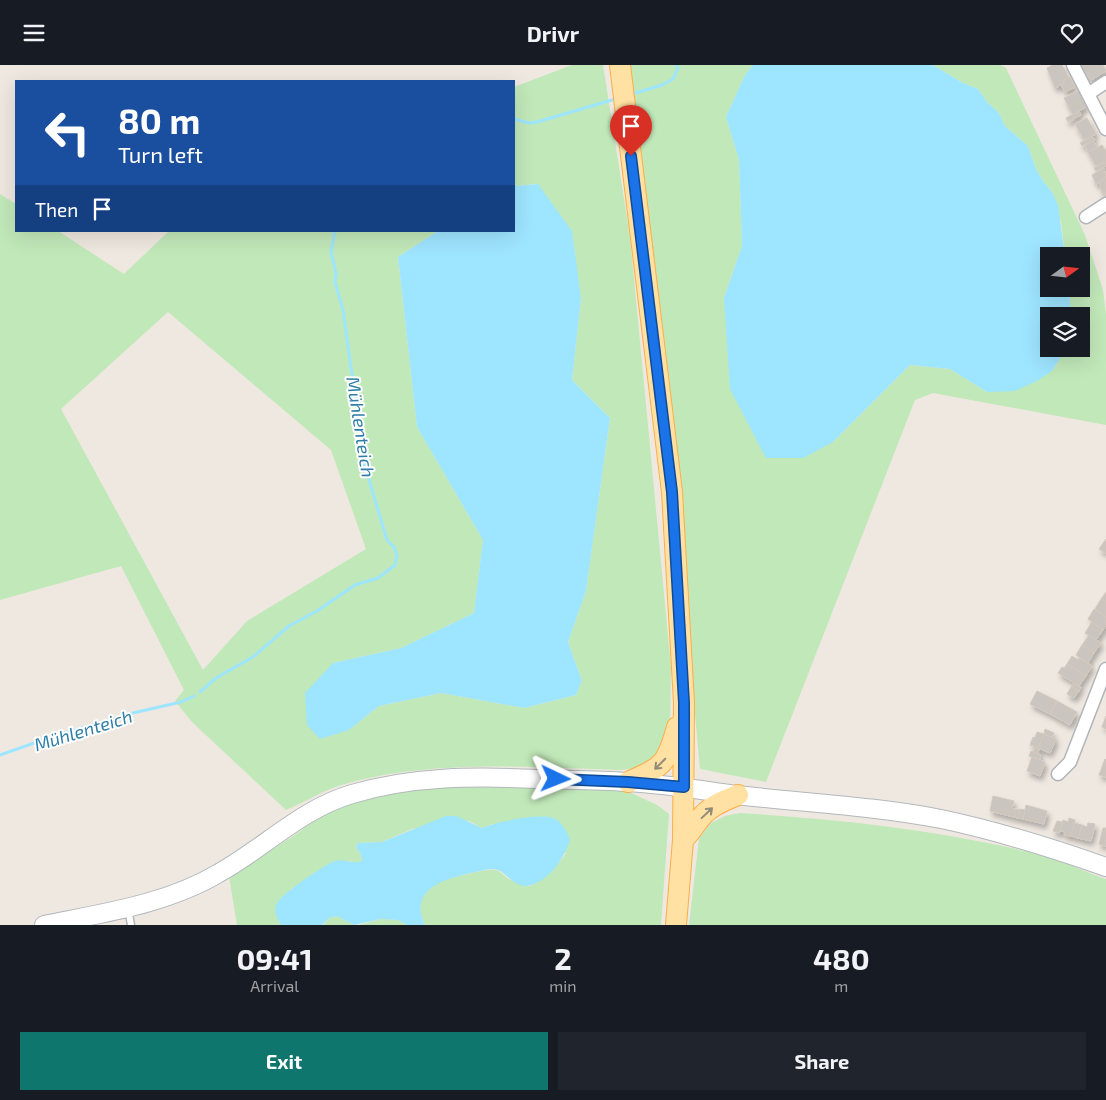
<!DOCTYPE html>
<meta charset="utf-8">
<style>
:root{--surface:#171b24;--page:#20242c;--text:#f1f3f6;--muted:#9ea1a6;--accent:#0f766e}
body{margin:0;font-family:"Exo 2",sans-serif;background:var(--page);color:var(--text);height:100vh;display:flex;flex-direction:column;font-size:19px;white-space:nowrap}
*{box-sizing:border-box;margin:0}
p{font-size:16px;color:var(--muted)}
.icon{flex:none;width:28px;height:28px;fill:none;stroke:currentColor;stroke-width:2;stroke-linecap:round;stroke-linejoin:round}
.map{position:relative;height:860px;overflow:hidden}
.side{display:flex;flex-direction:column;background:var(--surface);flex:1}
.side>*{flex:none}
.top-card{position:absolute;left:15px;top:15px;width:500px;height:152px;border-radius:0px;box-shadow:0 5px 20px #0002;background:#1a4fa0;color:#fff;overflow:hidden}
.needle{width:32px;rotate:75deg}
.controls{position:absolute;left:1040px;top:182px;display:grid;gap:10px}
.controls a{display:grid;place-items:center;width:50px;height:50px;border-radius:0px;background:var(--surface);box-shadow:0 5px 20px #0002;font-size:25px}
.pin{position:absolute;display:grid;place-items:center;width:42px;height:42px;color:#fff;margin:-51px -21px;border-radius:50% 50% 50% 0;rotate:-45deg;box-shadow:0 0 5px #0007}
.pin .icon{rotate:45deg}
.me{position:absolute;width:55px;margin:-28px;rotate:92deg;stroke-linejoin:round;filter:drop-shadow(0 0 4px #0008)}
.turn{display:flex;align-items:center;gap:18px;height:105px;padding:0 20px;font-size:22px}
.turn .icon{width:65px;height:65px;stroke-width:2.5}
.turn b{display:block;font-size:35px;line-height:42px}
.then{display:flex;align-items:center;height:48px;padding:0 20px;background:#0003;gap:10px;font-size:19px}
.eta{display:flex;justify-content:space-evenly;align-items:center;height:85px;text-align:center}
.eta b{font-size:30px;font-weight:700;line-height:35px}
.action{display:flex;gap:10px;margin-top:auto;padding:10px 20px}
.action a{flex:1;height:58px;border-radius:0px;background:var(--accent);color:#fff;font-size:20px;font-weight:700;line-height:58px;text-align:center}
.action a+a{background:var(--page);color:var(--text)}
header{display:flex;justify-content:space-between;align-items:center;height:65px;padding:0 20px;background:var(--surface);font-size:22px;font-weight:700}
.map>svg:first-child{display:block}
.green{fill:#c1e8b9;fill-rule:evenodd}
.water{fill:#9ee5ff}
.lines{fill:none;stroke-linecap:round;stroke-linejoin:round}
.stream{stroke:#9ee5ff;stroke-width:3}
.building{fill:#cbc5bf;stroke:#d3c9be;filter:url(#shadow)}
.lane-casing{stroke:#b1b5b9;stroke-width:9}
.street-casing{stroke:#b1b5b9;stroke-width:15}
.secondary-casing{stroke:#b2b8bd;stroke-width:20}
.primary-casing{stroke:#ffad48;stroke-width:22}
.lane{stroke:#fff;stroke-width:6}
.street{stroke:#fff;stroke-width:12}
.secondary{stroke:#fff;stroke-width:18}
.primary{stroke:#ffe1a3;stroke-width:20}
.oneway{stroke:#938c79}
.route-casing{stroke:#114b97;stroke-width:12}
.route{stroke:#1a73e8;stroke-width:9}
.labels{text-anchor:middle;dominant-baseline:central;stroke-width:4;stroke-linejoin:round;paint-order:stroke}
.water-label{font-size:18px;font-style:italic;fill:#2f7ea7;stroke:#fff}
</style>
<header><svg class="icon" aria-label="menu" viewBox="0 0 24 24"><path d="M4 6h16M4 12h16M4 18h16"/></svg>Drivr<svg class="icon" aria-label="heart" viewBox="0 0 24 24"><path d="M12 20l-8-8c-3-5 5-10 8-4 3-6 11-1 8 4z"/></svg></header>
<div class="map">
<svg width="1106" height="860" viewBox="0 0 1106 860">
<defs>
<filter id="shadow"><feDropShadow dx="2.5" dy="4.5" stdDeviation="2.5" flood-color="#0004"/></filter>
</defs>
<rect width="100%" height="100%" fill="#eee8e0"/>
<path class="green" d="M572 0H603L630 172 671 602 670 666 661 691 640 703 619 705C529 702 425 694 338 721 320 727 303 738 286 745L192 657 175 636 184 625 121 501 0 535V129L16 139V166H58L124 209 169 166H438L398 192 417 362 483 475 474 548 401 583 333 598 349 665 379 641 441 628 524 643 576 630 582 616 568 577 586 526 610 353 572 315 581 233 538 119 514 121V22ZM168 247 331 385 366 484 247 556 203 605 61 344Z
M630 0H753L745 10 726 52 739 95 742 181 724 233 833 377 910 300 950 304 987 327 1052 306 1066 284H1081V251H1071L1069 224H1081V191H1065L1061 157 1052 127 1043 116 1036 104 1028 81 1005 61 999 48 987 37 978 24 963 18 933 0H1000L1006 3 1085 170 1103 225 1106 249V360L933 328 915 335 766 717 700 704 661 278Z
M416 719H564L627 726 657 740 669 749 661 860H425C408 827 440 814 468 809 477 807 486 804 495 805 502 806 505 813 511 815 517 818 524 819 530 821 545 813 556 803 566 788L492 759 482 763 469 756 412 764 382 777 358 778 356 782 361 790 362 796 357 798 348 796H335L291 824 278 856 281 860H237L229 811 295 770 332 742Z
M740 748C842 754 946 766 1046 791 1066 796 1086 808 1106 814V860H689L699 773 711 758 725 751Z
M337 851 354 860H323L329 853Z
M381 854 398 855 407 860H359Z"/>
<path class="water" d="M753 0H933L963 18 978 24 987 37 999 48 1005 61 1028 81 1036 104 1043 116 1052 127 1058 140 1065 191H1049V224H1069L1071 251H1049V284H1066L1052 306 1037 316 1015 326 987 327 950 304 910 300 833 377 803 393H766L730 324 724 233 742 181 739 95 726 52 745 10Z
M538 119 572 166 581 233 572 315 610 353 586 526 568 577 582 616 576 630 524 643 441 628 379 641 349 665 320 674 307 660 305 628 333 598 401 583 474 548 483 475 417 362 398 192 438 166H514V121Z
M446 751H456L482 763C497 757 537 748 553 753 562 756 567 767 570 775 564 793 551 814 531 820 516 825 508 809 498 805 490 802 479 807 471 808 443 814 408 825 425 860H407L398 855 381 854 354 860 337 851 329 853 322 860H281C277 854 273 845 277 838 283 828 324 800 335 796 344 793 353 800 362 796L361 790 356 782 358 778 382 777Z"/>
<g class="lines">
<path class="stream" d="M632 29 662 20 673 14 678 3 676 0
M514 54 529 58 537 57 612 35
M200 627 216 613 253 592 289 561 317 546 355 520 378 513 395 500 397 491 394 482 387 475 364 398 360 351 351 303 343 245 335 217 336 208 331 187 335 166
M0 690 48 673 133 648 181 637 194 631"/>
</g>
<path class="building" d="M1053 0H1062L1069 13 1063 16 1064 18 1055 23 1047 3Z
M1080 0H1103L1106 6 1093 14 1089 13Z
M1070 12 1075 22 1065 27 1061 20 1064 18 1063 16Z
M1078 26 1086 42 1073 50 1064 33Z
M1079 46 1081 50 1068 57 1066 53Z
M1087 53 1096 69 1084 75 1075 59Z
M1092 71 1095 75 1082 81 1080 78Z
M1093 76 1097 82 1088 87 1085 80Z
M1102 80 1106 86V96L1096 101 1088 87Z
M1106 96V101L1096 106 1094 103Z
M1104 103 1106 113 1096 119 1092 110Z
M1106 113V131L1104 127 1102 128 1099 117Z
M1106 474V488L1099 484Z
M1106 527V537L1101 534Z
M1101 534 1106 537V552L1095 544Z
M1094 544 1106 552V560L1103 565 1088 554Z
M1092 557 1103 565 1096 575 1085 568Z
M1089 570 1101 578 1094 588 1082 580Z
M1082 580 1094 588 1088 598 1076 590Z
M1072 591 1078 595 1080 593 1092 601 1086 611 1067 599Z
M1067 599 1086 611 1079 621 1058 608 1062 602 1064 603Z
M1074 618 1081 622 1079 626 1071 622Z
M1071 622 1079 626 1074 633 1067 629Z
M1037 626 1057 636 1050 649 1030 639Z
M1057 636 1077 647 1070 660 1050 649Z
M1106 651V664L1102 662Z
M1045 664 1054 668 1052 672 1044 669Z
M1037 667 1044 669 1038 683 1030 680 1033 672 1035 673Z
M1044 669 1056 674 1050 688 1038 683Z
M1035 682 1039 684 1038 689 1033 687Z
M1031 686 1041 690 1039 695 1029 691Z
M1032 692 1045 697 1040 711 1027 706Z
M1105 694 1106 695V712L1099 710Z
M993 731 1014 736 1012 743 1015 744 1014 752 990 746Z
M1026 740 1047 746 1044 759 1023 754Z
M1015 744 1020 745 1018 753 1014 752Z
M1020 744 1025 745 1023 754 1018 753Z
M1069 753 1075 755 1071 771 1064 770 1065 767 1060 766 1063 755 1068 757Z
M1057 756 1062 757 1059 768 1053 766Z
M1074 758 1082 760 1078 773 1071 771Z
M1088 758 1095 759 1091 776 1078 773 1082 760 1087 762Z
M1103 763H1106V781L1099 779Z"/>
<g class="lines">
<defs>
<path id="lane" d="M128 843 131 860"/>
<path id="street" d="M1073 0 1106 64
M1088 29 1106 17
M1086 152 1106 139
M1058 709 1070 697 1106 604"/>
<path id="secondary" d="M44 860C103 848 167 839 219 808 264 783 301 744 352 729 413 711 475 711 538 714 568 715 598 715 627 717 664 719 701 725 737 730 805 738 874 741 941 754 998 766 1052 783 1106 802"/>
<path id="primary" d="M620 0 672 427 684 638 683 775 676 860
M628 717C663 702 667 699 677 662
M683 775C691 767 696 758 703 750 712 740 726 735 738 730"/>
</defs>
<use href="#lane" class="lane-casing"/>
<use href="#street" class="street-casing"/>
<use href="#secondary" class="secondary-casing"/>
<use href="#primary" class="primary-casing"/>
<use href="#lane" class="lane"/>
<use href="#street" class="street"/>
<use href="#secondary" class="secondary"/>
<use href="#primary" class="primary"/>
</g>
<defs><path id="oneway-shaft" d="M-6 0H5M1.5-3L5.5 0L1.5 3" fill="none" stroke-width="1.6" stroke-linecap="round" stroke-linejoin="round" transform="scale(1.25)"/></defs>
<g class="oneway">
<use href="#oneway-shaft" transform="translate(660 699) rotate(135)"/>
<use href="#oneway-shaft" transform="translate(707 748) rotate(-43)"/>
</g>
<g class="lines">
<defs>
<path id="route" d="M556 714 628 717 684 722V638L672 427 631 91"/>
</defs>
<use href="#route" class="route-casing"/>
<use href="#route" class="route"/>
</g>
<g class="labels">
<g class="water-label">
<text transform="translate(361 362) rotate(81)">Mühlenteich</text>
<text transform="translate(83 665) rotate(-17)">Mühlenteich</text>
</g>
</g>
</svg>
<div class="controls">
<a><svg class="needle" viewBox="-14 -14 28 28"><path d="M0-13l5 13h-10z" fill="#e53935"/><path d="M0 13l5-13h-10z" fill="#9ea1a6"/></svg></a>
<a><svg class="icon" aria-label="layers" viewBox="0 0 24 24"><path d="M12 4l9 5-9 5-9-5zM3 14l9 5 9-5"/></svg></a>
</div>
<div class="pin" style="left:631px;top:91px;background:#d93025"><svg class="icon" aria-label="arrive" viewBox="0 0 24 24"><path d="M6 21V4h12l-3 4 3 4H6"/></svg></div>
<svg class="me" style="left:556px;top:714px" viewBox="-20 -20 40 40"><path d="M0-17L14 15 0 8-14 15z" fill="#1a73e8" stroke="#fff" stroke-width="4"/></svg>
<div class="top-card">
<div class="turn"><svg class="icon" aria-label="left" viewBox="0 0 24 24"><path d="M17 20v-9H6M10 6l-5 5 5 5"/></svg><div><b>80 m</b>Turn left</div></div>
<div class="then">Then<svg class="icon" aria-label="arrive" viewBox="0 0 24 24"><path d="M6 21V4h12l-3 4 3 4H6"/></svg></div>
</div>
</div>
<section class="side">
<div class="eta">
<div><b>09:41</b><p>Arrival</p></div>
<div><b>2</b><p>min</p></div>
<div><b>480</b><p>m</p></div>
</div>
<div class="action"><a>Exit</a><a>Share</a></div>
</section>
